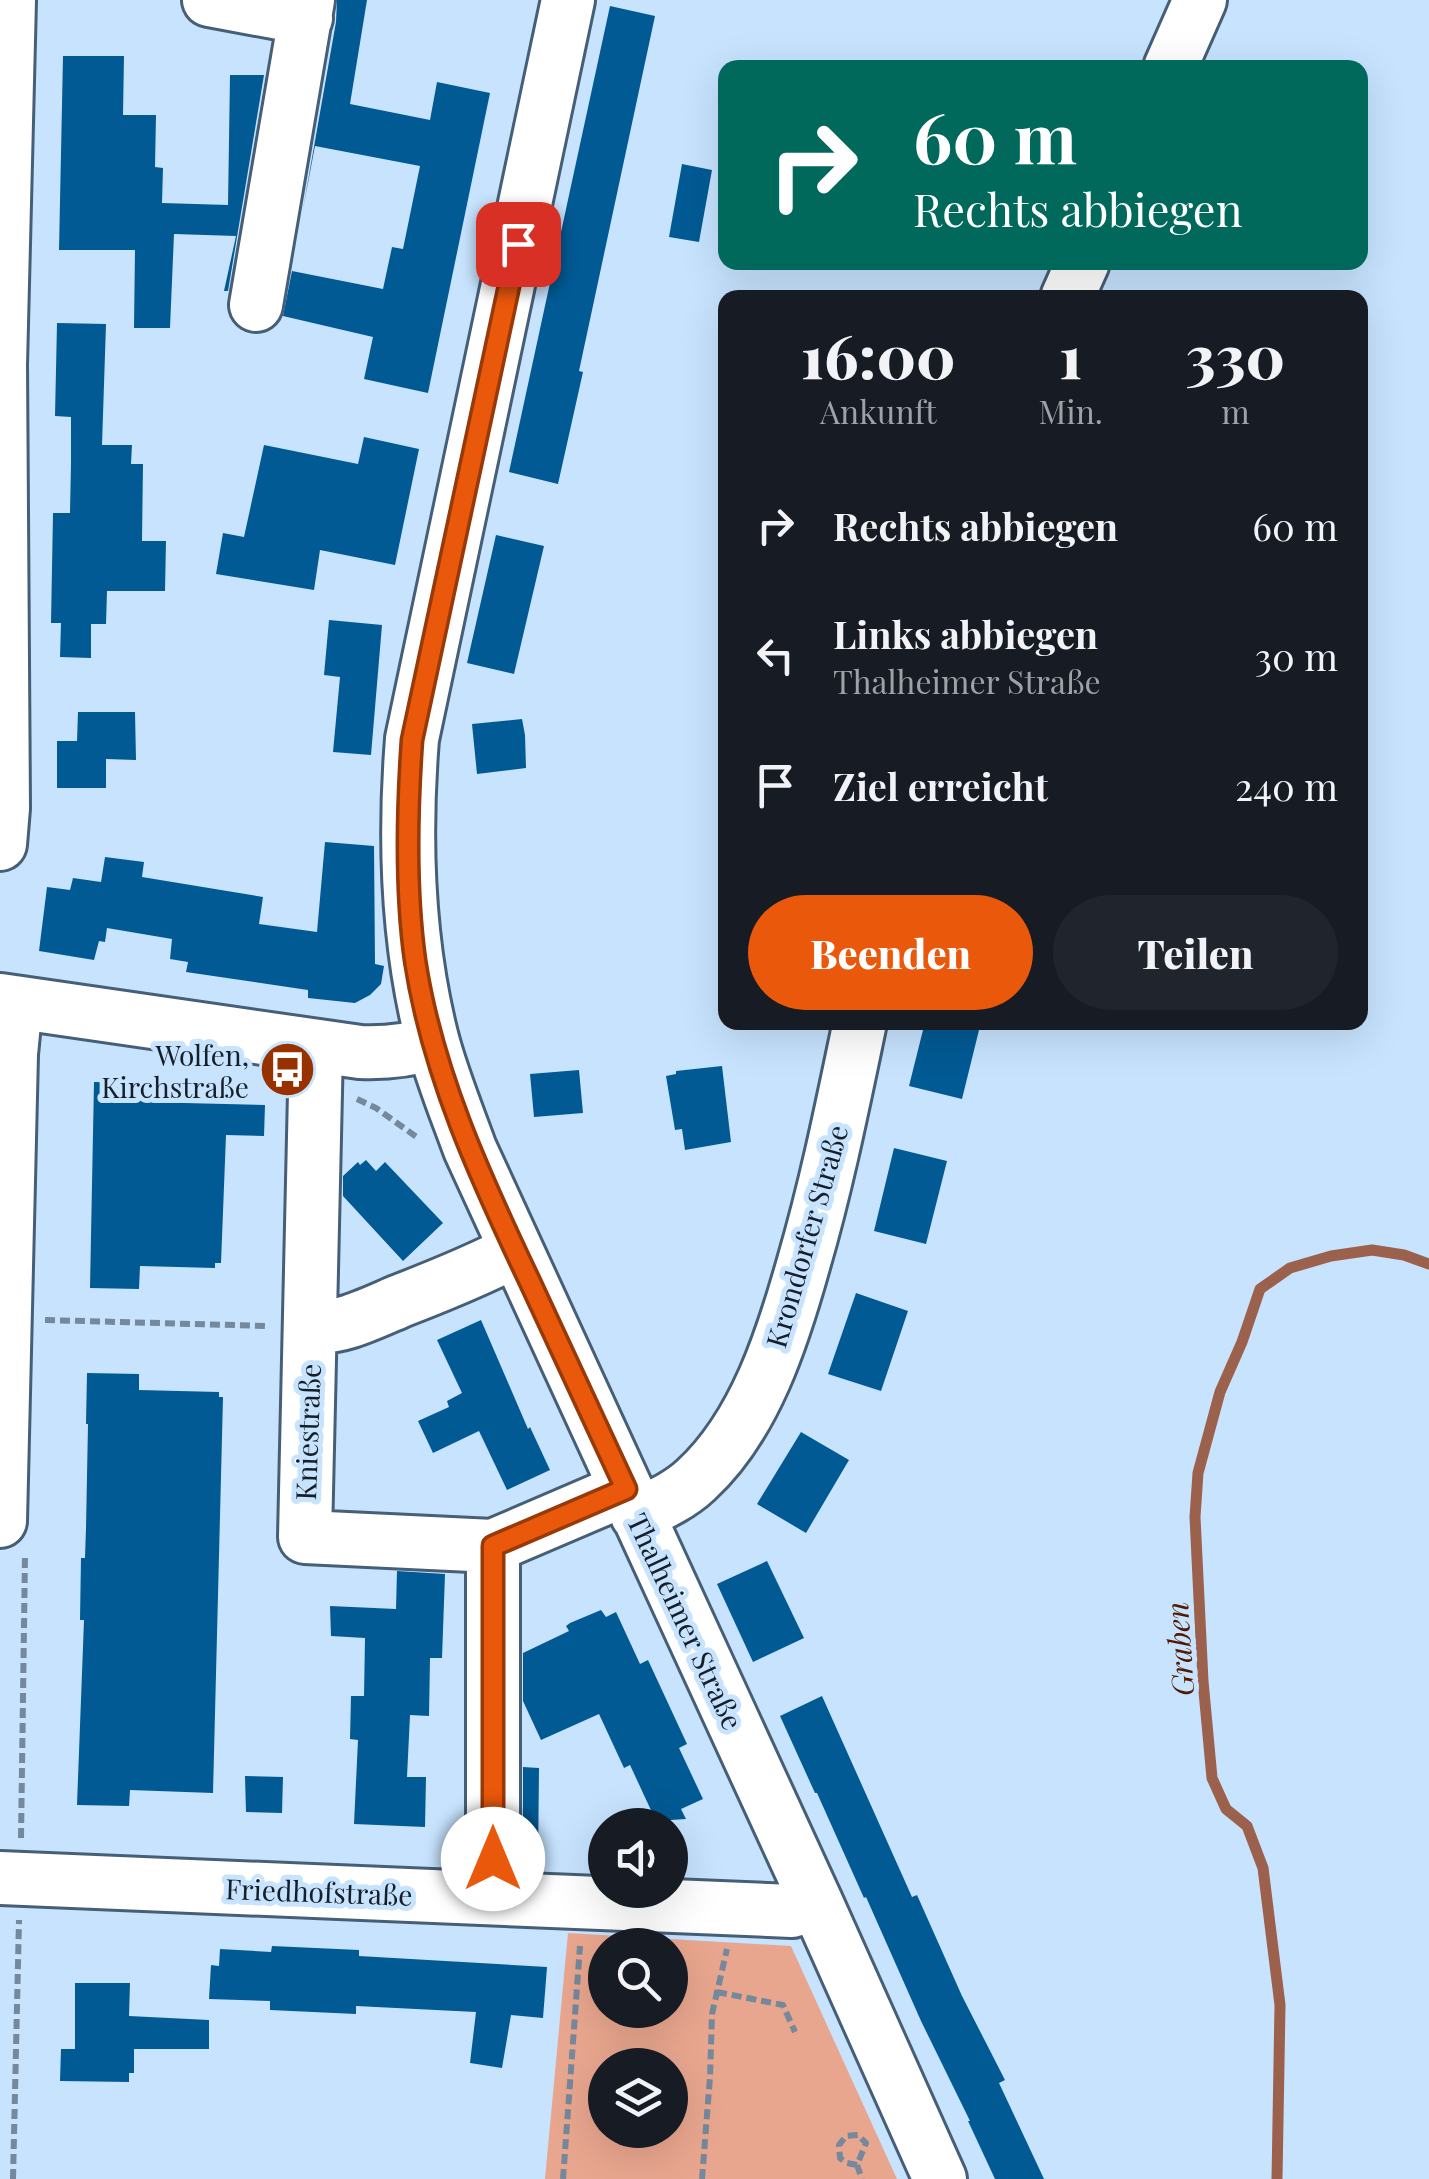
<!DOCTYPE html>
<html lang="de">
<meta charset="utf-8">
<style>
:root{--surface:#171b24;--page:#20242c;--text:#f1f3f6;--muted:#9ea1a6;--accent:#ea580c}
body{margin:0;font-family:"Playfair Display",serif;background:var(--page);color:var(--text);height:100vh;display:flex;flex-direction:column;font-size:38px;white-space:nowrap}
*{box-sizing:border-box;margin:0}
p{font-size:32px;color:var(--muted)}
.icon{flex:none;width:55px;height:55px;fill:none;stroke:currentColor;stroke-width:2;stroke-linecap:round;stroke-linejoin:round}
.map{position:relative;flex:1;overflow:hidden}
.side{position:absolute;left:718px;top:290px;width:650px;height:740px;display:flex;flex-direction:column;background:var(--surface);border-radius:20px;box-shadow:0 10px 40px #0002}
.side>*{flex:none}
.hud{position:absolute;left:718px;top:60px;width:650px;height:210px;border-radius:20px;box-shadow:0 10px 40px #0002;background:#00695c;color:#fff;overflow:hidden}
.buttons{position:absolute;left:588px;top:1808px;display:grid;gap:20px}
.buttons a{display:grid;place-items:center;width:100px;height:100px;border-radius:50%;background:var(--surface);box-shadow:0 10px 40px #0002;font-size:50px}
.pin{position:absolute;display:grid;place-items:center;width:85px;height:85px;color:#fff;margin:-42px;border-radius:20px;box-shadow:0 5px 15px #0006}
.me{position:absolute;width:110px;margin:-55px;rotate:0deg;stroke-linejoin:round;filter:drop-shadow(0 0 8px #0008)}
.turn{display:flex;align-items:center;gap:35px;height:210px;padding:0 30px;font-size:45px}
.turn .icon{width:130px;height:130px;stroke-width:2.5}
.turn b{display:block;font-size:70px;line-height:85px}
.eta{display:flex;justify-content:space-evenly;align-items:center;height:170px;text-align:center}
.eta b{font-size:60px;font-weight:800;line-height:70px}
.cta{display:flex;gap:20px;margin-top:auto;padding:20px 30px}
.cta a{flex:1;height:115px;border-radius:60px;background:var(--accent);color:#fff;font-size:40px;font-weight:800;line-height:115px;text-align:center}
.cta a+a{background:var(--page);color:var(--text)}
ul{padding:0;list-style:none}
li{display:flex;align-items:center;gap:30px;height:130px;padding:0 30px}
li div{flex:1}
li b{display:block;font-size:38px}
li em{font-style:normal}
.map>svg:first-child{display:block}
.green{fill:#e9a68e;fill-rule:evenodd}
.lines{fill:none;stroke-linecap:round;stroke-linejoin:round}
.stream{stroke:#9b614d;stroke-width:11}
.building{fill:#025a94}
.minor-casing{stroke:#465f76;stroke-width:58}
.path{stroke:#75889c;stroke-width:6;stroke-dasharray:10 5;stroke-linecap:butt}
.minor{stroke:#fff;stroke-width:52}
.route-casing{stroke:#983908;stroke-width:25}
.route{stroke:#ea580c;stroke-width:18}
.labels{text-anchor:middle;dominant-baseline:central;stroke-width:10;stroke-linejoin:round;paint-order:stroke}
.poi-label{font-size:28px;fill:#151f29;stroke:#c7e3fe;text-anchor:end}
.street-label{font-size:28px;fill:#151f29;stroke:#c7e3fe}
.water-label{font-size:30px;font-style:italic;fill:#511903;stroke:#c7e3fe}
</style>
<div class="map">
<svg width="1429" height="2179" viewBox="0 0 1429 2179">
<rect width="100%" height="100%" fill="#c7e3fe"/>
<path class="green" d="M568 1933 791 1946 897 2179H545ZM605 1945H670V2010H605ZM605 2065H670V2130H605Z"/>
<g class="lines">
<path class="stream" d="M1277 2179 1280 2005 1263 1868 1247 1826 1226 1809 1212 1778 1203 1681 1195 1517 1198 1473 1220 1392 1242 1342 1260 1289 1290 1268 1331 1256 1372 1250 1404 1255 1429 1264"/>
</g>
<path class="building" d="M337 0H367L350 104 430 120 437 82 490 93 428 393 364 379 373 337 283 316 292 271 383 289 392 247 403 249 420 166 315 146 303 209 336 22Z
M610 6 655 16 579 371 583 372 558 484 509 472Z
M63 56H124L123 115H156L155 167 163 168 162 203 228 205 230 75H264L228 291H224L236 236 174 234 170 328H134L135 250H59Z
M682 164 712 170 699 242 669 237Z
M57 323 106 324 102 445H132L131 464H143L142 541H166L165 591H107L106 624H91V658L60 657 61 623H51L53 513H70L71 464V417L55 416Z
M364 437 419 449 395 565 320 550 314 590 216 574 223 533 244 537 264 445 358 464Z
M496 535 544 546 514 674 467 663Z
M329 620 382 625 371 755 333 752 340 677 324 675Z
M78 712H135L136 760 106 759V788H57V741H77Z
M522 719 525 735 526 768 477 774 472 724Z
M325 842 374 846 375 964 384 966 381 984 370 995 355 1003 308 998V990L186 972 188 962 170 959 172 939 107 928 105 942 99 941 94 960 39 951 47 887 70 890 73 878 101 882 105 857 144 862 142 877 263 897 259 924 317 932Z
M925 1022H981L962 1099 909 1086Z
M722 1066 731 1142 685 1150 682 1129 675 1130 666 1076 676 1074V1071Z
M579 1070 583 1113 534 1117 530 1074Z
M94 1082 143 1083V1102L265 1105 264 1136 226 1135 221 1263H215V1268L140 1266 139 1289 90 1288Z
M894 1148 947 1161 926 1244 874 1231Z
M366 1160 376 1171 385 1162 443 1223 403 1261 343 1196V1176L358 1162 360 1165Z
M856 1293 908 1311 881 1391 828 1374Z
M481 1320 528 1429 530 1427 550 1470 507 1490 479 1431 433 1453 418 1421 449 1407 447 1401 462 1393 437 1340Z
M87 1373 139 1374V1390L219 1392V1397H223L213 1793 130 1790 129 1806 77 1805 84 1620H80L81 1558H85L86 1528 88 1424H86Z
M801 1432 849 1460 806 1533 757 1504Z
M767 1561 804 1638 753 1662 717 1584Z
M397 1571 445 1574 442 1658H430L429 1716 410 1715 407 1777H426L425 1827 354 1824 358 1740 350 1739 351 1696H364L365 1638 331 1636 330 1606 396 1609Z
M601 1610 606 1617 616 1612 640 1664 648 1660 687 1744 679 1748 703 1799 681 1809 686 1819 656 1821 630 1765 624 1768 599 1714 541 1740 523 1701V1653L569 1631 566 1626 570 1623Z
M822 1696 912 1897 917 1895 962 1996 1005 2080 999 2083 1044 2179H995L968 2121H970L921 2021 866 1897 864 1898 817 1793H815L780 1716Z
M523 1767 539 1768 538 1866 523 1865Z
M245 1776 283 1777 282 1813 246 1812Z
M272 1946 359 1950V1956L547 1967 543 2018 511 2015 502 2068 470 2063 476 2012 356 2006V2014L270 2010V2001L209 1999 211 1965 219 1966 220 1949 271 1952Z
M75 1983H130L129 2016 209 2020V2049H134V2073H129V2082L60 2081 61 2049H75Z"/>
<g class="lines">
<defs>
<path id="minor" d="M209 0 306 18
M568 0 412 739C404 840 407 941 432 1039 442 1077 457 1113 470 1149L816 1902 940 2179
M1170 68 1200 0
M1067 298 1083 262
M256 305 308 0
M0 844 3 808 0 365 9 0
M0 1000 360 1052C386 1053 408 1051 433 1043
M316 1048 305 1537 493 1546V1898
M310 1327C341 1329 372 1313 400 1301 439 1286 478 1270 515 1251
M637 1515C658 1505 679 1496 696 1480 755 1426 783 1337 804 1262 827 1183 843 1103 860 1022
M0 1521 11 1054 16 1003
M493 1546 626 1489
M0 1878 792 1911 816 1902"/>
</defs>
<use href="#minor" class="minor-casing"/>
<path class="path" d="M357 1099 376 1108 418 1138
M45 1320 268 1326
M21 1838 25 1555
M717 1992 783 2005 795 2032
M857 2165 847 2163 840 2158 839 2145 846 2136 858 2135 866 2143 857 2165 862 2179
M13 2179 19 1920
M563 2179 580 1946
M702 2179 710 2077 712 2014 727 1949"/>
<use href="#minor" class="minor"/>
</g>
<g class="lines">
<defs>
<path id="route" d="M493 1859V1546L626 1489C594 1420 562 1351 530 1282 481 1179 432 1073 415 960 405 888 407 812 412 740L518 244"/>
</defs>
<use href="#route" class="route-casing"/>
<use href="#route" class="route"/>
</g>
<defs>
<symbol id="bus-disc" viewBox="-11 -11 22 22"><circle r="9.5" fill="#973200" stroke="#c7e3fe"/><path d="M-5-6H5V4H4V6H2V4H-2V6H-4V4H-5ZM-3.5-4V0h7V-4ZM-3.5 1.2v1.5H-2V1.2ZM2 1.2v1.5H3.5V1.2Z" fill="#fff"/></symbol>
</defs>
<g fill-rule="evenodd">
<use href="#bus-disc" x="256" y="1038" width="63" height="63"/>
</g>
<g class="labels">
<g class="poi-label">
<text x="249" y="1054">Wolfen,<tspan x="249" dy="32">Kirchstraße</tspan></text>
</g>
<g class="street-label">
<text transform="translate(806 1236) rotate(-74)">Krondorfer Straße</text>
<text transform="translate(307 1432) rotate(-88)">Kniestraße</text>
<text transform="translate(686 1621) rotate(65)">Thalheimer Straße</text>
<text transform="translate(319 1891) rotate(2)">Friedhofstraße</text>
</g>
<g class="water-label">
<text transform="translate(1179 1649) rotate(-94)">Graben</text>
</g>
</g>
</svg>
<div class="buttons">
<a><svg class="icon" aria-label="sound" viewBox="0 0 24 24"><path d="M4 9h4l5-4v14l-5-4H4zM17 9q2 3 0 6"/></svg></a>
<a><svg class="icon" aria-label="search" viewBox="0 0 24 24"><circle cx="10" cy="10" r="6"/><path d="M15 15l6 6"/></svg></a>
<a><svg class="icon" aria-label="layers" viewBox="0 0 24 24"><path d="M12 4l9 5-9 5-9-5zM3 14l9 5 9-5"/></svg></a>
</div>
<div class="pin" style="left:518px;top:244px;background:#d93025"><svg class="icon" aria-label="arrive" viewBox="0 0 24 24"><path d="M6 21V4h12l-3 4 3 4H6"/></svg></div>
<svg class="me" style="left:493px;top:1859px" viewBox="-20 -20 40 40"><circle r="19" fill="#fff"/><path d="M0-13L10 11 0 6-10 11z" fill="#ea580c"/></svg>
<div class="hud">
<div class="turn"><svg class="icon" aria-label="right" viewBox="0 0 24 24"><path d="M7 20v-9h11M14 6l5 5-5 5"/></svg><div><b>60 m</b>Rechts abbiegen</div></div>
</div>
<section class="side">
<div class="eta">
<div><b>16:00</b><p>Ankunft</p></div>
<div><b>1</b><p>Min.</p></div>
<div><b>330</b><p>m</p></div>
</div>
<ul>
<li><svg class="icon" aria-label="right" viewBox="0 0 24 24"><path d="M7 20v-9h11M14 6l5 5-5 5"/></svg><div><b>Rechts abbiegen</b></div><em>60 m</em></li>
<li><svg class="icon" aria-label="left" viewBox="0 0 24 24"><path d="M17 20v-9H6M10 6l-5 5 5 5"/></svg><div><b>Links abbiegen</b><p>Thalheimer Straße</p></div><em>30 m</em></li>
<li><svg class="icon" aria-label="arrive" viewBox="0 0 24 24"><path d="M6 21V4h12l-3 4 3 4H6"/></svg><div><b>Ziel erreicht</b></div><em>240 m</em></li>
</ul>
<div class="cta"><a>Beenden</a><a>Teilen</a></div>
</section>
</div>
